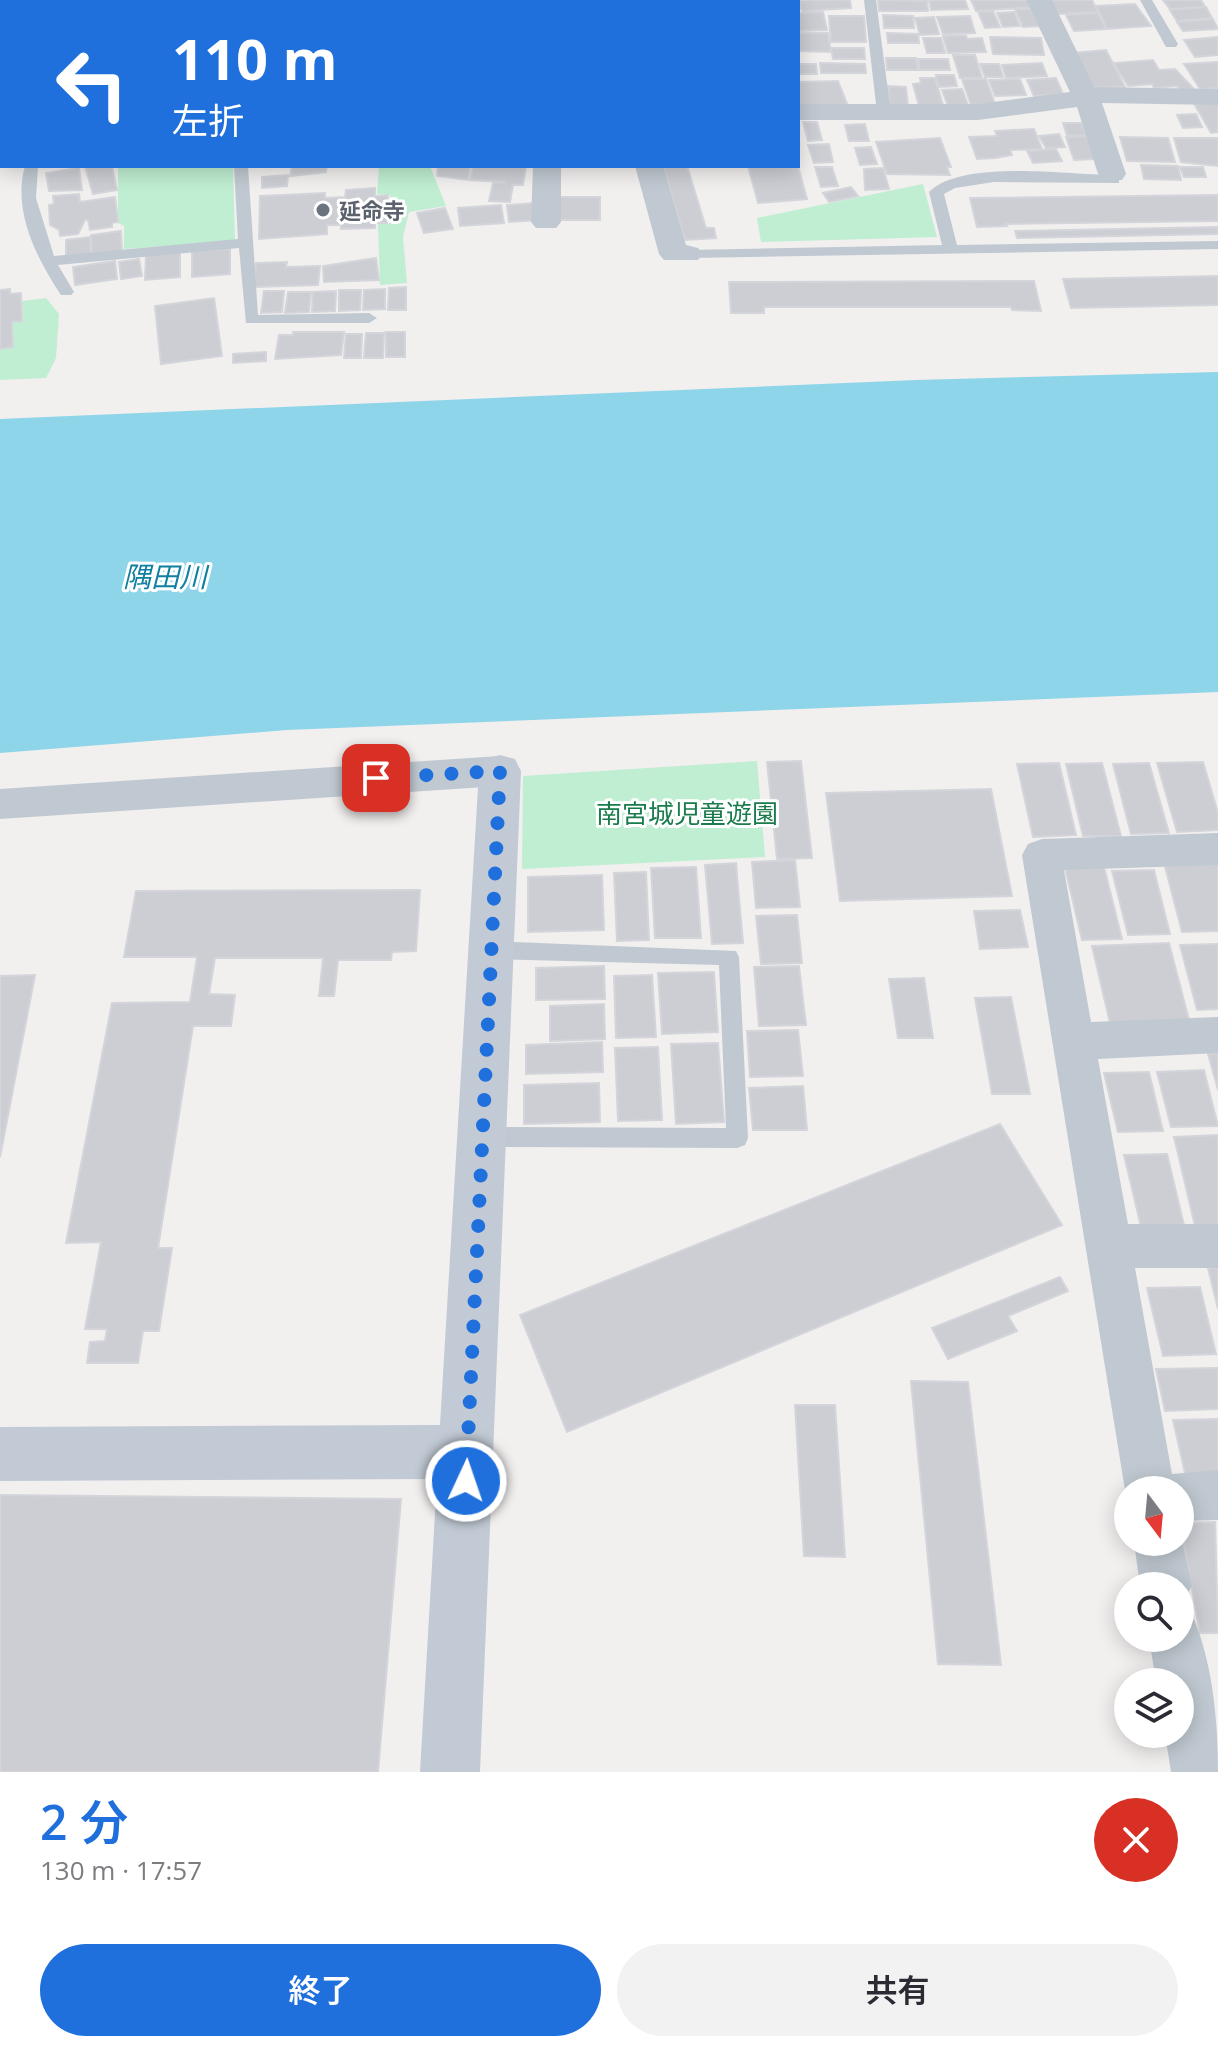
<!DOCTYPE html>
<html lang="ja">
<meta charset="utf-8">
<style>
:root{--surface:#fff;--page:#f2f2f3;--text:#2b2b33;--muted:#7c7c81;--accent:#1f6fdc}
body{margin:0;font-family:"Open Sans","Noto Sans JP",sans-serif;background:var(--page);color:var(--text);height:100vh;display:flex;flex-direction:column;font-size:30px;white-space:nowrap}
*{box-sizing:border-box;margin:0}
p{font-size:26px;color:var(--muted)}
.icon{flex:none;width:44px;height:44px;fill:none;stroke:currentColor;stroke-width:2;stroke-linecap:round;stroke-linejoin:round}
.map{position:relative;height:1772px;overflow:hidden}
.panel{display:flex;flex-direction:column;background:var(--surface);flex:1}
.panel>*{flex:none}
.guide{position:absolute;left:0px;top:0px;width:800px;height:168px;box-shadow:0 4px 20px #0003;background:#1f6fdc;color:#fff;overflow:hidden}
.needle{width:52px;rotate:164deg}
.buttons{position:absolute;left:1114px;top:1476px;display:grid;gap:16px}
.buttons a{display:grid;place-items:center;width:80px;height:80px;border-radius:50%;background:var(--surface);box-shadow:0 4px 20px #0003;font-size:40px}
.pin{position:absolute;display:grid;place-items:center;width:68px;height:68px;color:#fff;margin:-34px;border-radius:16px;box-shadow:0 4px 12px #0006}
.me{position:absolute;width:88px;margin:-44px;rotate:3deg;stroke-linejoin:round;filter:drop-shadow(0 0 6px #0008)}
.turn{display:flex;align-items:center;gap:28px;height:168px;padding:0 40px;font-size:36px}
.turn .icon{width:104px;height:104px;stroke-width:2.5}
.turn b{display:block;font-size:56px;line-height:68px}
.round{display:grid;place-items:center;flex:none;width:84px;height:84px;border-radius:42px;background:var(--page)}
.headline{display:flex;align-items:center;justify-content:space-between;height:136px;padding:0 40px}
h1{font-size:48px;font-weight:600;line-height:60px;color:var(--accent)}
.primary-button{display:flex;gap:16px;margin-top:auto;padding:16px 40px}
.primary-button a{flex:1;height:92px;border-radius:48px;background:var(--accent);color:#fff;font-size:32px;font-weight:600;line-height:92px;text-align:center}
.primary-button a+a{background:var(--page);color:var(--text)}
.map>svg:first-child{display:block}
.green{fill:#bfeed2}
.water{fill:#8ed5e9}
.building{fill:#ccced4;stroke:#d3d5da;stroke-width:2}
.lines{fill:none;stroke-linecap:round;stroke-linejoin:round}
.lane{fill:#c0c9d1;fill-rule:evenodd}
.street{fill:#c0c9d1;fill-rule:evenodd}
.secondary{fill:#c1cad5;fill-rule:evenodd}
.route{stroke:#1f6fdc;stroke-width:14;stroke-dasharray:0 25.2}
.worship-dot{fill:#6b7280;stroke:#fff;stroke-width:3}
.labels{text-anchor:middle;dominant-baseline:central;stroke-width:6;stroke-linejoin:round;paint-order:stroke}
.far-worship-label{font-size:22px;font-weight:bold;fill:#5b616d;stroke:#fff;text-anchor:start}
.park-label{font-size:26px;fill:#1a7c4c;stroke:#fff}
.water-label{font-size:28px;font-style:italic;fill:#117f9f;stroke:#fff}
</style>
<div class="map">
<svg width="1218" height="1772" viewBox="0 0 1218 1772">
<rect width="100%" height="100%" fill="#f2efef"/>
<path class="green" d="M118 166H233L235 241 124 249V226L118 223Z
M379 166H430L446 206 409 212 403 237 407 283 380 285 378 224H389L390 195 377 194Z
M923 184 937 237 761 242 757 218Z
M46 298 59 314 56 358 46 378 0 380V350L14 347 13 323 23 321 22 301Z
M757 761 765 857 522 869 523 776Z"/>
<path class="water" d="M1218 372V692L287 730 0 753V419L916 380Z"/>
<path class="building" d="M797 0H850L851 8 802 11Z
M878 0 927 1 928 11H879Z
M929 0H965L968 9 931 10Z
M971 0H1030L1033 7 976 11Z
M1050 0H1092L1098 12 1057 14Z
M1163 0H1201L1205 7 1170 9Z
M1135 4 1151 26 1107 29 1096 6Z
M1206 7 1212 18 1177 21 1170 10Z
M1015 9H1031L1039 26 1023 27Z
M993 11 1000 27 985 28 978 12Z
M823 12 827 30 798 31V13Z
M1014 12 1020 26 1003 27 997 13Z
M1098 13 1106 29 1074 31 1066 15Z
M883 15 913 16 914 28H884Z
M829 16H864L866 42H831Z
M970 16 975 33 943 34 937 17Z
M934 17 939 34 920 35 915 18Z
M1213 19 1218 29 1183 31 1177 22Z
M798 33H828L831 52 798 51Z
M887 33 918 34 919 43H888Z
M966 35 967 39 982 38 986 52 948 53 943 36Z
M990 37 1041 38 1044 55 993 54Z
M1218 37V55L1195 57 1184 40Z
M923 38H941L945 53H927Z
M831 48H864L865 59H833Z
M1106 50 1125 87H1087L1070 53Z
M953 55H975L982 78H960Z
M886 58H916L918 70H887Z
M918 59H948L950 70H920Z
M1153 60 1159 70 1175 69 1194 89 1180 90 1177 86 1154 88 1152 84 1128 86 1114 63Z
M1218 62V88L1200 89 1184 64Z
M820 63 865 64 866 73H821Z
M1042 63 1047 76 1006 78 1002 65Z
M798 64H816L817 74H798Z
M980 64H999L1003 77H985Z
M936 75H954L957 86 939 87Z
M920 78H935L943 105 919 106 913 84 921 83Z
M1056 78 1063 94 1034 96 1027 80Z
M962 79H986L995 104 971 105Z
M1020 79 1026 95 995 96 989 80Z
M838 81 848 106 798 108V82Z
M888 86 906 87 908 107H890Z
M962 89 968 105 948 106 942 90Z
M1218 103V132L1211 133 1195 105Z
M1196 114 1202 127 1183 128 1177 115Z
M803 122H817L822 140 808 141Z
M1063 123H1081L1086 135 1067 136Z
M865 124 869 141H849L845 125Z
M1034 129 1042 149 1010 150 1012 155 995 158 977 159 969 137 997 136 995 131Z
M1059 134 1065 147 1046 148 1039 136Z
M1087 136 1095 159 1074 160 1066 137Z
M1120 137 1168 138 1175 162 1127 161Z
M940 138 951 167H947L950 175 887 174 876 142Z
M1174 138H1218V166L1181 162Z
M829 144 833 162 814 163 808 145Z
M871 147 877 164 860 165 855 148Z
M1056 149 1062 161 1033 163 1027 151Z
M1141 165 1178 166 1181 180 1144 179Z
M85 166H116L112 167 117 190 93 194Z
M292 166H327L326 172 290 176Z
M438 166H470L468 180 437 176Z
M473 166H526L523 185H513L510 202 489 201 493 183 506 182 470 180Z
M663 166H687L706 228H714L716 238 685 240Z
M748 166H798L807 199 758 203Z
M815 167H832L838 186 821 187Z
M1180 167H1203L1206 177H1184Z
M79 168 82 190 49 191 46 173Z
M883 168 889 189 865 190 864 169Z
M288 175 287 186 262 188V177Z
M851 187 858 196 829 202 823 193Z
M375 188V196L388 195 387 223H375V228L341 229V225H327V234L259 239 260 196 325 193V198L345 197 346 190Z
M79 194 80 202 115 197 118 222 112 223V227L90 230 88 220H85L78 234 60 236 59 230 50 225 49 205 54 204 53 196Z
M1218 195V221L1006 224 1007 226 977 227 970 198Z
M560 197H600V220H560Z
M535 203 538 220 509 222 507 205Z
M501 205 504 223 460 226 458 208Z
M445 208 453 229 424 233 417 213Z
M1218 227V234L1017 238 1015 231Z
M121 231 122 252 92 255 91 235Z
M90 237 91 254 66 258V240Z
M230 249V274L192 277V251Z
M180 252V277L145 280 146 255Z
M376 258 379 280 324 282 323 266Z
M139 259 142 276 121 279 119 262Z
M115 261 117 279 75 285 73 267Z
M287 262 286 267 320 266 318 285 254 287 256 263Z
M1218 276V305L1071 308 1063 279Z
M1034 281 1041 311 1012 310 1011 307H764V313H731L729 282Z
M406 287V310H388L389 288Z
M10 289V294L21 293 22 321 12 322 13 347 0 349V290Z
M385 289V309L363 310 364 290Z
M339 290H361L360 310 339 311Z
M264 291H284L282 312 261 313Z
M336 291 335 311 312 312 313 292Z
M288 292H311L309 312 285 313Z
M214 298 222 356 161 364 155 306Z
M293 332H344L341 355 275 359 279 335H293Z
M386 332H405V357H386Z
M366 333H384L383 358H364Z
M346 334H362L361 358H344Z
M266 352V361L233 363V354Z
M801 761 812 858 777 859 767 762Z
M1203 762 1218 813V830L1177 832 1157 763Z
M1059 763 1076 835 1033 837 1017 764Z
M1102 763 1121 836H1083L1066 764Z
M1149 763 1169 833 1131 834 1113 764Z
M991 789 1012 896 840 901 826 793Z
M1218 857V931L1182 932 1163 859Z
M795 860 800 907 756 908 752 862Z
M736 863 743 943 712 944 705 865Z
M696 867 701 938H655L651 868Z
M1104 867 1122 939 1082 940 1065 868Z
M1154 870 1170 934 1128 935 1112 871Z
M646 872 649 940 617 941 614 873Z
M602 875 604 930 528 932V877Z
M420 890 416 951 392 952 391 960H338L334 996H319L323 958H215L209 994 235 995 231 1026H193L158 1248H172L159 1331H143L138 1363H87L90 1342 105 1341 107 1329H85L101 1242 66 1243 112 1003 190 1002 197 957H124L136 891Z
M1020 910 1028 947 980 949 974 911Z
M797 915 802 963 761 964 756 916Z
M1169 943 1189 1020 1110 1023 1092 946Z
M1218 944V1009L1197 1010 1180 945Z
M604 966 605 999 536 1000V968Z
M799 966 806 1025 759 1026 754 967Z
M714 972 718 1032 662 1034 658 973Z
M35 975 0 1157V976Z
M652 975 656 1037 616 1038 614 976Z
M924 978 933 1038H898L889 979Z
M1011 997 1030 1094H992L975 998Z
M604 1004 605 1039 550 1041V1006Z
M798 1030 803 1076 750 1077 747 1031Z
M602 1042 603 1072 526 1074V1045Z
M718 1043 724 1122 676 1124 671 1044Z
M658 1047 662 1120 618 1121 615 1048Z
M1218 1053V1090L1208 1054Z
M1204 1070 1218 1126 1171 1127 1157 1072Z
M1149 1072 1163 1131 1118 1132 1104 1073Z
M599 1083 600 1122 524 1124V1085Z
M803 1086 807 1130H753L749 1088Z
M1000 1124 1062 1225 567 1432 520 1315Z
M1218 1135V1225L1195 1226 1174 1137Z
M1167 1154 1184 1225 1141 1227 1124 1155Z
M1208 1268H1218V1309Z
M1060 1277 1068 1291 1008 1316 1017 1331 948 1359 932 1328Z
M1200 1287 1216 1354 1163 1356 1147 1288Z
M1218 1368V1409L1165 1411 1156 1369Z
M911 1381 968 1382 1001 1665 938 1664Z
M795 1405H835L845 1557 804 1556Z
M1218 1419V1481L1187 1482 1173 1420Z
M0 1495 401 1499 378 1772H0Z
M1215 1522 1218 1633H1200L1180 1523Z"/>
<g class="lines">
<path class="lane" d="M42 0H54V2H42Z
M317 0H329V2H317Z
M563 0H575V2H563Z
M695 0H707V2H695Z
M864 0H876L891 113 884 117 877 113Z
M1140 0H1152L1178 44 1176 47H1166Z
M25 166 38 167 36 198 54 256 238 239 234 166H248L258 315 369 313 377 318 369 323H246L239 248 58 265 74 292 71 295H61C37 259 12 211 25 166Z
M1112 170 1119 174V183L994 182 955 188 944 194 957 245 1218 241V249L688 258 681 254 688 250 942 245 929 192C961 160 1062 174 1105 175Z
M491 941 736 951 739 957 748 1138 745 1145 737 1148 482 1147 474 1144 471 1137 474 1130 482 1127 726 1128 719 965 491 959 484 956 481 950 484 944Z"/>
<path class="street" d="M446 0H472V2H446Z
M1026 0H1052L1094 87 1218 89V105L1102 103 1126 174 1122 180H1102L1098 174 1077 107 978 120H798V104H978L1070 92Z
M0 8H2V24H0Z
M533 166H561V222L556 228H536L531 222Z
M635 166H663L686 245 698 248 703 254 698 260H664L659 254Z
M500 756 513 760 519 771 513 782 500 786 0 819V789Z
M1218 833V865L1064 870 1091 1022 1218 1017V1053L1098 1059 1128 1224H1218V1268H1135L1172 1474 1218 1470V1520L1180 1521V1490H1128V1497L1125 1490 1022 855 1028 844 1042 839Z
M1180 1531 1192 1586 1180 1606V1586H1140L1134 1542H1180Z
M1180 1614 1194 1619C1213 1666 1218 1722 1218 1772H1171L1165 1734H1180V1682H1156L1149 1638H1180Z"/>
<path class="secondary" d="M500 755 515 759 521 771 480 1772H420L437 1479 0 1481V1427L440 1425 479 771 485 759Z"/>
</g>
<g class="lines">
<path class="route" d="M376 778 500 771 466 1481"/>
</g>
<circle class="worship-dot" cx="323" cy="210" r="8"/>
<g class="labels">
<g class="far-worship-label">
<text x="339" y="210">延命寺</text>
</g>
<g class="park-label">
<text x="687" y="813">南宮城児童遊園</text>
</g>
<g class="water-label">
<text x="165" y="576">隅田川</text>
</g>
</g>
</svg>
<div class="buttons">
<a><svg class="needle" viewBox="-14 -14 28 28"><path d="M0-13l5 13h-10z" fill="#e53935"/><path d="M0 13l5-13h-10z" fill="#7c7c81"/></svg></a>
<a><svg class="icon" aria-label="search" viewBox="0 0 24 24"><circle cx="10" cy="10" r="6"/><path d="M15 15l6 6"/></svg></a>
<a><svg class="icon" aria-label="layers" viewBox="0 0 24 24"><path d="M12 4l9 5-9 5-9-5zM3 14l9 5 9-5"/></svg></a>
</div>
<div class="pin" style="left:376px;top:778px;background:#d93025"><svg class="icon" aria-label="arrive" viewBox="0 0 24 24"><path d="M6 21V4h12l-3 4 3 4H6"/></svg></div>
<svg class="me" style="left:466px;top:1481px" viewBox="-20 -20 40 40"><circle r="17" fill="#1f6fdc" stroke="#fff" stroke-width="3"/><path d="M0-11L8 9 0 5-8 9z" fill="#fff"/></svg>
<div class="guide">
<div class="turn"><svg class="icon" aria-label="left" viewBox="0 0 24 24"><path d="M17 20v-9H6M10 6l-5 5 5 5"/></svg><div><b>110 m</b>左折</div></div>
</div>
</div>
<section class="panel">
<div class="headline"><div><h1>2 分</h1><p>130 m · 17:57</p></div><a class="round" style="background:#d93025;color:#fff"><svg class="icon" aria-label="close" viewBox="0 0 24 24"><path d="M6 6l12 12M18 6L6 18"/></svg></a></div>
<div class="primary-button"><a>終了</a><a>共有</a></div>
</section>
